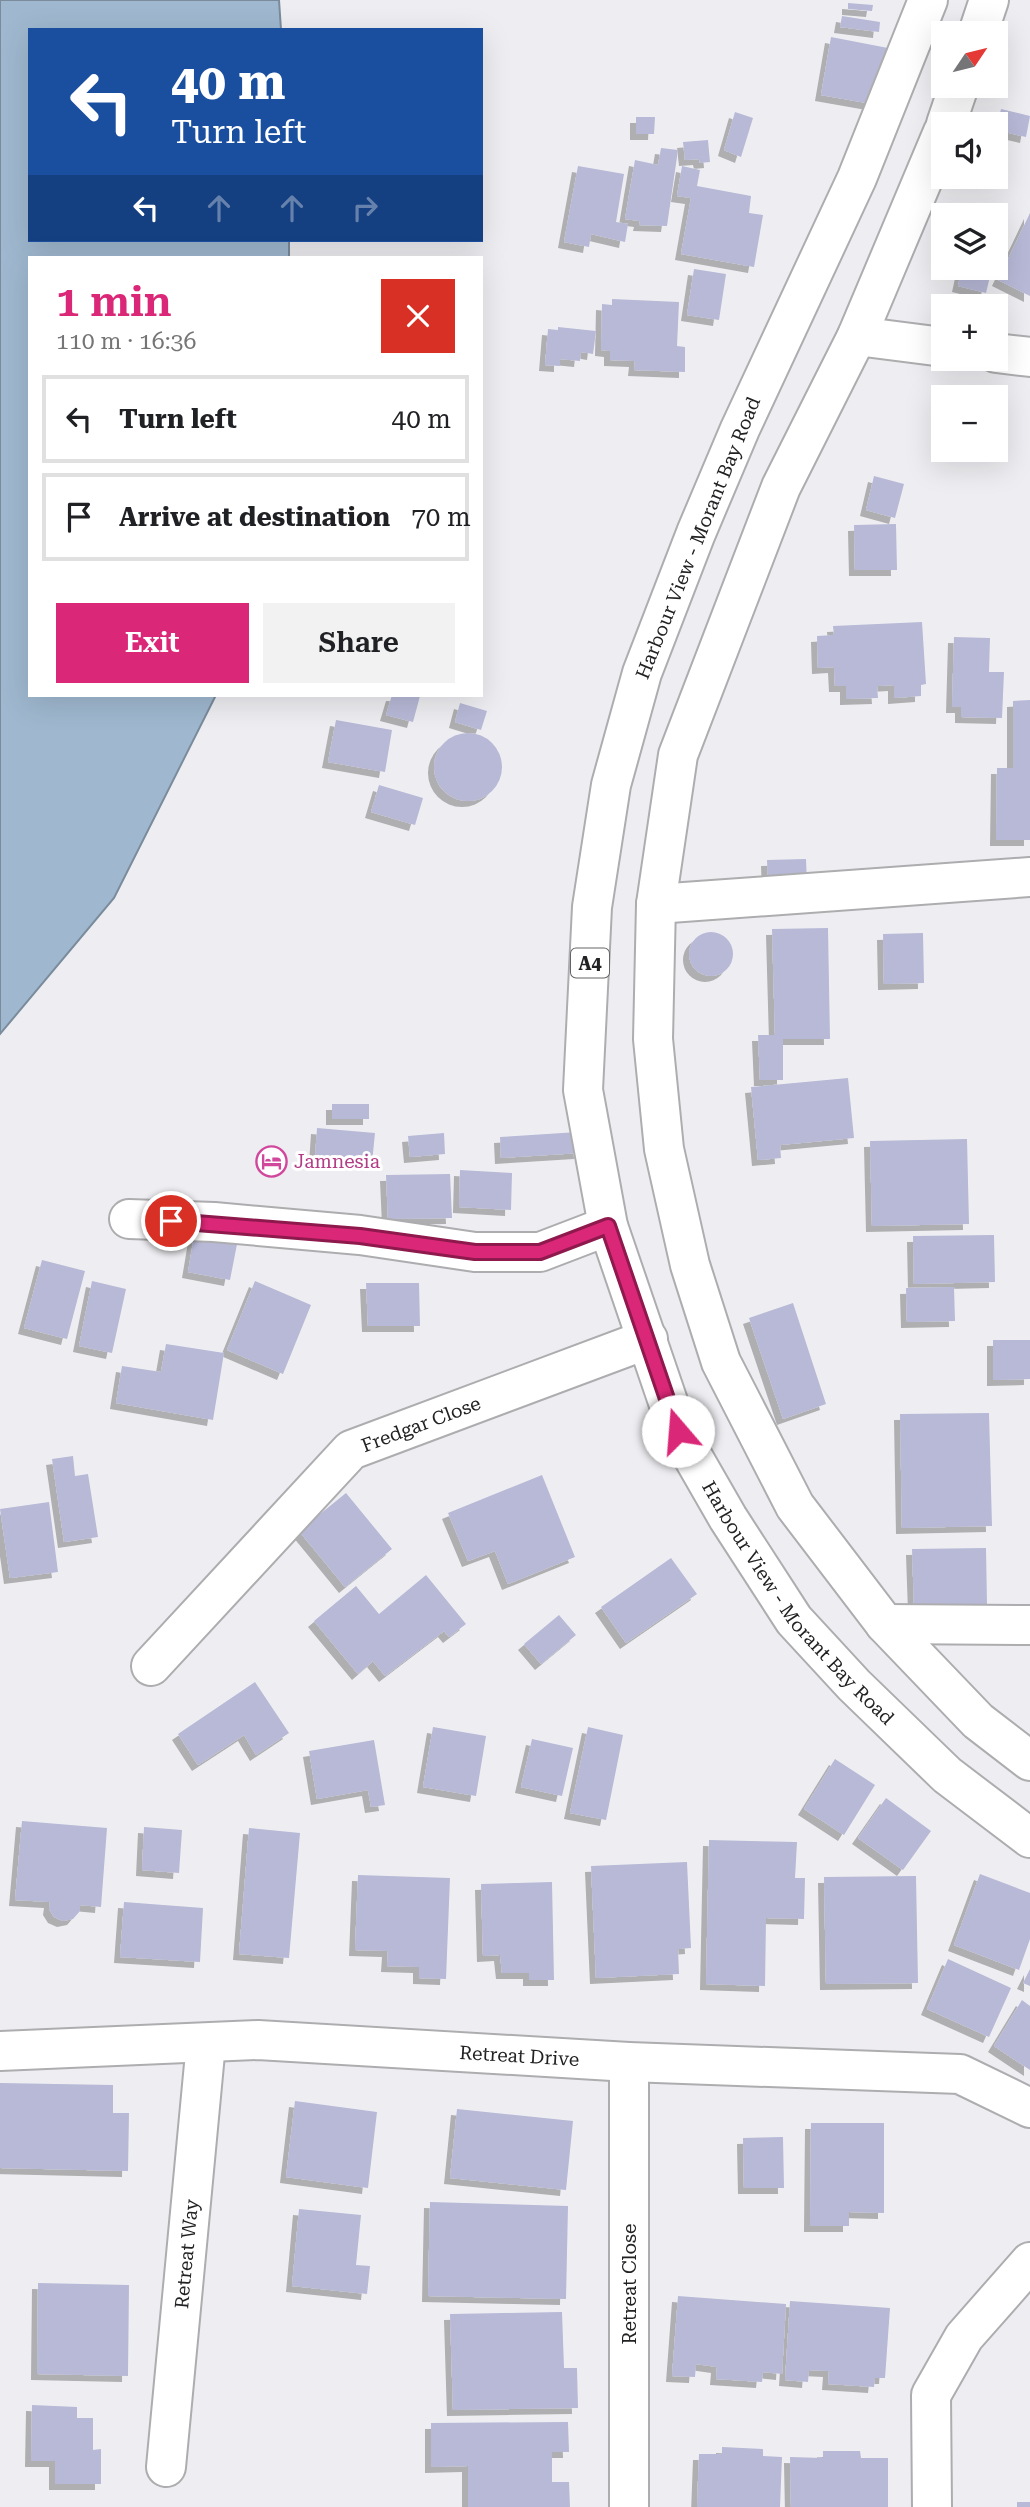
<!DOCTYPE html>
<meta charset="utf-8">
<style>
:root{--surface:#fff;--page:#f2f2f2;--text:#202124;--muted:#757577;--line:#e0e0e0;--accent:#db2777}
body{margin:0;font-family:"Roboto Serif",serif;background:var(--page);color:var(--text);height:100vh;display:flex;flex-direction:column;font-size:26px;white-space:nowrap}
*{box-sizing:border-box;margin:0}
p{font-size:23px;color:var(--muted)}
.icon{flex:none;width:38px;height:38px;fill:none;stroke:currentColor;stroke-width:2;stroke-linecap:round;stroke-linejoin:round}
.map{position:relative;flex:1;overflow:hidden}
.drawer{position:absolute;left:28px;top:256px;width:455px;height:441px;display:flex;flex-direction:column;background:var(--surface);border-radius:0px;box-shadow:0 7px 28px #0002}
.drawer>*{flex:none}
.banner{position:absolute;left:28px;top:28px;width:455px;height:214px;border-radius:0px;box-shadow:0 7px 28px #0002;background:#1a4fa0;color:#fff;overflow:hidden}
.needle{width:46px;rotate:55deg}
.tools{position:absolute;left:931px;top:21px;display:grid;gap:14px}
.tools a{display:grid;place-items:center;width:77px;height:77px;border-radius:0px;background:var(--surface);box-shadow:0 7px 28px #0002;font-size:35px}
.pin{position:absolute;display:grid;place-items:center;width:60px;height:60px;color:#fff;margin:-30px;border:4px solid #fff;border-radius:50%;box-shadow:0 2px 7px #0007}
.me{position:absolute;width:77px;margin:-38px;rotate:342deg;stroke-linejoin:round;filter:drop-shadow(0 0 5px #0008)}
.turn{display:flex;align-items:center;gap:24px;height:147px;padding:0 28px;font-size:32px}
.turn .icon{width:91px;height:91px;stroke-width:2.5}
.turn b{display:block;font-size:49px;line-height:60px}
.lanes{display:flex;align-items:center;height:66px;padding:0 28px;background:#0003;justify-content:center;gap:35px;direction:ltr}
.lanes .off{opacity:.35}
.round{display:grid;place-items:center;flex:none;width:74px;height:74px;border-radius:0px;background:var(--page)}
.headline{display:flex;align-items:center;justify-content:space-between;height:119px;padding:0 28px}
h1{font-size:42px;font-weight:600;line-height:52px;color:var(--accent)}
.primary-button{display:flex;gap:14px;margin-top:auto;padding:14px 28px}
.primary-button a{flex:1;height:80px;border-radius:0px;background:var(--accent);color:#fff;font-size:28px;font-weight:600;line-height:80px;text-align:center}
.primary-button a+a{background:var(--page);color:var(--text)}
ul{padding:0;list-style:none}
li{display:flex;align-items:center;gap:21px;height:88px;margin:0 14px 10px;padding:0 14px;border:4px solid var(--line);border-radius:0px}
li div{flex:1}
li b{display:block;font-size:26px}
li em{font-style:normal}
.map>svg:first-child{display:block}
.water{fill:#9fb8cf;stroke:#7a8b9c;stroke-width:2}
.building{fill:#b7b9d7;filter:url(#shadow)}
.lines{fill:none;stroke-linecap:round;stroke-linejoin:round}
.minor-casing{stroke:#adadb0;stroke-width:42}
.highway-casing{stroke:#adadb0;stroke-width:42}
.minor{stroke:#fff;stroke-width:38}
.highway{stroke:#fff;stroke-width:38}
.route-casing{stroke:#8e194d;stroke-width:18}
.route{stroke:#db2777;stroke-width:12}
.labels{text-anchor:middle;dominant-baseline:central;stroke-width:6;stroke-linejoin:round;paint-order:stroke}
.shield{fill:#fff;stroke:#646466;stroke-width:2}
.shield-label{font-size:18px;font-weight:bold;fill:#222224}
.street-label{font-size:19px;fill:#222224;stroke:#fff}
.hotel-label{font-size:19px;fill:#b23c85;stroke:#fff;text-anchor:start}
</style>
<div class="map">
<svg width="1030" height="2507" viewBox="0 0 1030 2507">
<defs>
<filter id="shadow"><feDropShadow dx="-6" dy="6" stdDeviation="0" flood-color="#0004"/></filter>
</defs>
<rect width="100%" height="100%" fill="#eeeef2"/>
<path class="water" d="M0 0H279L281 30H30V240H289V257H30V695H216L114 898 0 1034Z"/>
<path class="building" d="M848 3 873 5 872 11 848 9Z
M842 16 880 22 879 32 840 27Z
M831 37 888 48 878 105 821 95Z
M1001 109 1030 116 1026 137 996 130Z
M735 112 753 118 741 157 724 150Z
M636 117H655L654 134H636Z
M708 140 710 162 700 163 699 159 685 160 683 142Z
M661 148 678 150 667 226 639 225 640 221 625 219 635 160 658 165Z
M578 166 624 174 616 222 628 224 625 242 591 234 589 247 564 242Z
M682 166 700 170 697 186 751 196 749 213 763 215 754 267 681 254 691 198 677 196Z
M1030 213V296L998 280Z
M962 268H992L986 293 958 286Z
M694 269 726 274 719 320 687 315Z
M612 299 679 302 677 346 685 347V372L634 370 635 361 610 360V351L601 350 602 304 612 305Z
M558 327 596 331 593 354 581 352 580 361 560 359V366L545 365 548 329 558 330Z
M874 476 904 484 895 518 866 510Z
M896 524 897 570H855L854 525Z
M922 622 926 684 921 685V696L894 698V685L877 686 878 698 846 699V686H835L834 667 818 668 817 636 834 635 833 626Z
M954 637 990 638 989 672H1004L1002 718 961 717V707H952Z
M392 695 420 696 413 722 386 715Z
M1030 700V840H996L997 768H1013V701Z
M460 703 487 711 481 730 455 722Z
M336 720 392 730 385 772 328 762Z
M434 767a34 34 0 1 1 68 0a34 34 0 1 1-68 0Z
M379 785 423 798 415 825 371 812Z
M806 859 807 885H768L767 860Z
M828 928 830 1039H783V1080H760L758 1035H775L772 929Z
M689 954a22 22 0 1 1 44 0a22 22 0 1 1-44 0Z
M923 933 924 983 884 984 883 934Z
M848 1078 854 1138 780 1145 781 1158 758 1160 751 1087Z
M332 1104H369V1119H332Z
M317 1128 375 1133 372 1163 315 1158Z
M578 1132 580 1153 501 1158 500 1137Z
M444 1133 445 1154 410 1157 408 1136Z
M967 1139 969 1224 872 1226 870 1141Z
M460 1170 512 1173 511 1210 459 1207Z
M450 1174 452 1218 388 1219 386 1175Z
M196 1225 239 1234 230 1280 188 1272Z
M994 1235 995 1282 914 1284 913 1236Z
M42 1260 85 1271 67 1339 24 1328Z
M92 1281 126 1289 112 1353 79 1346Z
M255 1281 311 1305 283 1374 227 1350Z
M366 1283H419L420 1326H368Z
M954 1287 955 1321 907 1322 906 1288Z
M793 1303 826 1404 783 1419 749 1318Z
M993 1340H1030V1379L993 1380Z
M166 1344 224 1353 213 1420 116 1403 122 1366 161 1372Z
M989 1413 992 1526 902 1528 900 1414Z
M73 1456 75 1476 88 1474 98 1537 64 1542 52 1459Z
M542 1475 575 1557 508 1584 495 1551 468 1561 448 1513Z
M346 1493 392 1549 345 1587 299 1531Z
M49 1502 58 1572 10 1578 0 1509Z
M986 1548 987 1605 914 1606 912 1549Z
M671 1558 697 1594 626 1643 601 1607Z
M426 1575 466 1624 449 1637 444 1631 385 1676 373 1661 358 1674 314 1621 356 1586 379 1614Z
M559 1615 576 1635 541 1664 524 1644Z
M255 1682 289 1733 256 1755 244 1735 198 1765 178 1734Z
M433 1727 486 1736 476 1796 423 1787Z
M588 1727 623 1735 606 1820 570 1813Z
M532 1739 573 1748 562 1796 521 1787Z
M374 1740 385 1805 371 1807 368 1790 317 1799 309 1751Z
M835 1759 875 1785 844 1835 804 1809Z
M886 1798 931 1831 903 1870 858 1838Z
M22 1821 107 1828 101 1907 80 1905V1911L73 1919 63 1921 54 1917 49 1909 50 1902 15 1900Z
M144 1827 182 1830 179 1873 142 1870Z
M249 1828 300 1833 289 1958 239 1954Z
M709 1840 797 1842 795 1878H805L804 1919 766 1918 765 1986 706 1984Z
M687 1862 691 1948 678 1949 679 1974 596 1978 591 1866Z
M980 1874 1030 1893V1939L1019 1970 954 1945Z
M358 1875 450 1878 446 1979 419 1978V1967L387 1966 388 1951 355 1950Z
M916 1876 918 1983 826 1984 824 1877Z
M552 1882 554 1980H529V1973H502L500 1955 483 1956 481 1884Z
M124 1902 203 1908 200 1962 120 1957Z
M948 1959 1011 1988 989 2037 927 2009Z
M1030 1969V1986L1023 1983Z
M1022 2000 1030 2006V2070L994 2046Z
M0 2083 113 2085V2113H129L128 2171 0 2168Z
M295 2101 377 2112 368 2188 286 2177Z
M457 2109 573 2121 566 2190 450 2178Z
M811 2123H884V2213L849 2212V2226H810Z
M783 2137 784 2188H744L743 2138Z
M430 2202 568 2206 566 2299 428 2296Z
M299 2209 361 2215 356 2265 370 2266 367 2294 292 2286Z
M38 2283 129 2285 128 2376 37 2374Z
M678 2296 786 2304 782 2374 763 2372 762 2382 716 2379 717 2367 696 2364 695 2377 672 2376Z
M790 2301 890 2308 885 2378H875L874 2387 828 2384 829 2371 809 2370 808 2382 785 2380Z
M562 2312 564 2368H577L578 2408 453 2410 450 2314Z
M32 2405 77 2407V2418H93V2450L101 2449V2484H55V2461H31Z
M568 2422 569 2452H552V2482H569L570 2507H468V2466L431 2467V2423Z
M722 2447 763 2449V2456L782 2457 780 2507H697L699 2454H722Z
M823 2451H860L861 2458H888V2507H791L790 2457 823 2458Z
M1017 2502H1030V2507H1017Z"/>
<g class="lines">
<defs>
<g id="minor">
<path d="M857 336 943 347"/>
<path d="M996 353 1030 357"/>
<path d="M656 904 1030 877"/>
<path d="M129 1219 214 1222 360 1235 475 1252H540L608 1226"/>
<path d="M885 1624 1030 1625"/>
<path id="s1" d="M151 1666 351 1450 648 1339"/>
<path id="s2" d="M0 2051 258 2040 629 2062 960 2074 1030 2108"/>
<path id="s3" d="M166 2467 206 2043"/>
<path d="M629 2507V2062"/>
<path d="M932 2507 931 2395 964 2337 1030 2262"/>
</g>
<g id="highway">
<path id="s4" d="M928 0 857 178 740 429 696 533 642 673 611 785 592 907 583 1090 608 1226 678 1431 728 1518 794 1620 854 1685 947 1775 1030 1838"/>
<path d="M978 33 989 0"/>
<path d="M946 124 959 86"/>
<path d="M943 132 857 336 781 487 678 755 656 904 653 1039 664 1149 690 1265 721 1362 795 1506 885 1624 978 1721 1030 1761"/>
</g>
</defs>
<use href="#minor" class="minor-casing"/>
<use href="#highway" class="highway-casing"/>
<use href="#minor" class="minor"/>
<use href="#highway" class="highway"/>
</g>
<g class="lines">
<defs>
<path id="route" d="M171 1221 360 1236 475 1252H540L608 1226 678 1431"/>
</defs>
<use href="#route" class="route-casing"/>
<use href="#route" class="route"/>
</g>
<defs>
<symbol id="hotel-ring" viewBox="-11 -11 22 22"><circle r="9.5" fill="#fff" stroke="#d1479c" stroke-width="1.5"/><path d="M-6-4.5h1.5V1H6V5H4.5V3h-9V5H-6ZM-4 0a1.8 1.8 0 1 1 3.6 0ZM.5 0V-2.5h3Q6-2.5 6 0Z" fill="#d1479c"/></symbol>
</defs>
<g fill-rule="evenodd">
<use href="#hotel-ring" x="254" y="1144" width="35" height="35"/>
</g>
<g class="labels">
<rect class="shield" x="571" y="948.5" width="38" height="29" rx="5"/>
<g class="shield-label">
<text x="590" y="963">A4</text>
</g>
<g class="street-label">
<text transform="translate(698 538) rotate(-68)">Harbour View - Morant Bay Road</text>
<text stroke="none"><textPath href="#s1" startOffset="369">Fredgar Close</textPath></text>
<text stroke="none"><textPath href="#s4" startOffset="1720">Harbour View - Morant Bay Road</textPath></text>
<text stroke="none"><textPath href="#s2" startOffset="520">Retreat Drive</textPath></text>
<text stroke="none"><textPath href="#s3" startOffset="214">Retreat Way</textPath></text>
<text transform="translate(629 2284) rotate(-90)">Retreat Close</text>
</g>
<g class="hotel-label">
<text x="294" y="1161">Jamnesia</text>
</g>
</g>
</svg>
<div class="tools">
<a><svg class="needle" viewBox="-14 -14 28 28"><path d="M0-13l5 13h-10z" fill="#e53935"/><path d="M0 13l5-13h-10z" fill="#757577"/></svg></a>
<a><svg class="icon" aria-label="sound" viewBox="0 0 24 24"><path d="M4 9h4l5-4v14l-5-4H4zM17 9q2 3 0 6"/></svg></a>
<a><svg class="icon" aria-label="layers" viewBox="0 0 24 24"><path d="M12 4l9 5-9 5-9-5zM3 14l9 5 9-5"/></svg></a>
<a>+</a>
<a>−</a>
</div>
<div class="pin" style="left:171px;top:1221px;background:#d93025"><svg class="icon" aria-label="arrive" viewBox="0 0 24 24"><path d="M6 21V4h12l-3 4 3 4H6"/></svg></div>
<svg class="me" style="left:678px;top:1431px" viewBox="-20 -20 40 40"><circle r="19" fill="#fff"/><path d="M0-13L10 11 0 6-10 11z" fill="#db2777"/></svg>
<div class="banner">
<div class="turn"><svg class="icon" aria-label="left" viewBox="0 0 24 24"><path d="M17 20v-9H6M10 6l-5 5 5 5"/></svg><div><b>40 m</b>Turn left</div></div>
<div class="lanes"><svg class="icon" aria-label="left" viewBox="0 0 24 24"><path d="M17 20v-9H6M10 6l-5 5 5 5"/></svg><svg class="icon off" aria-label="ahead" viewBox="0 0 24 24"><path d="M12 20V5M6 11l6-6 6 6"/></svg><svg class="icon off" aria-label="ahead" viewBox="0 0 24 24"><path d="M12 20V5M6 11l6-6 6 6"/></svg><svg class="icon off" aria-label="right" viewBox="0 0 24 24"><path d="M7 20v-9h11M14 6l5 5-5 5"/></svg></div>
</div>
<section class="drawer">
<div class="headline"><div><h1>1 min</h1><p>110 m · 16:36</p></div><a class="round" style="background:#d93025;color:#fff"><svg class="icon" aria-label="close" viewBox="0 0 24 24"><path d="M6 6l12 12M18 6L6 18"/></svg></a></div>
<ul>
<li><svg class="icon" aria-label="left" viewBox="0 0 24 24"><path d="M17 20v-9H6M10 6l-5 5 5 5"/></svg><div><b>Turn left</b></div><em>40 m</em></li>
<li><svg class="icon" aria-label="arrive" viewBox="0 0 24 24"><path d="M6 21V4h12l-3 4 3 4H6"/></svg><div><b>Arrive at destination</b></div><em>70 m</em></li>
</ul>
<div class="primary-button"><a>Exit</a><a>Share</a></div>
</section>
</div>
